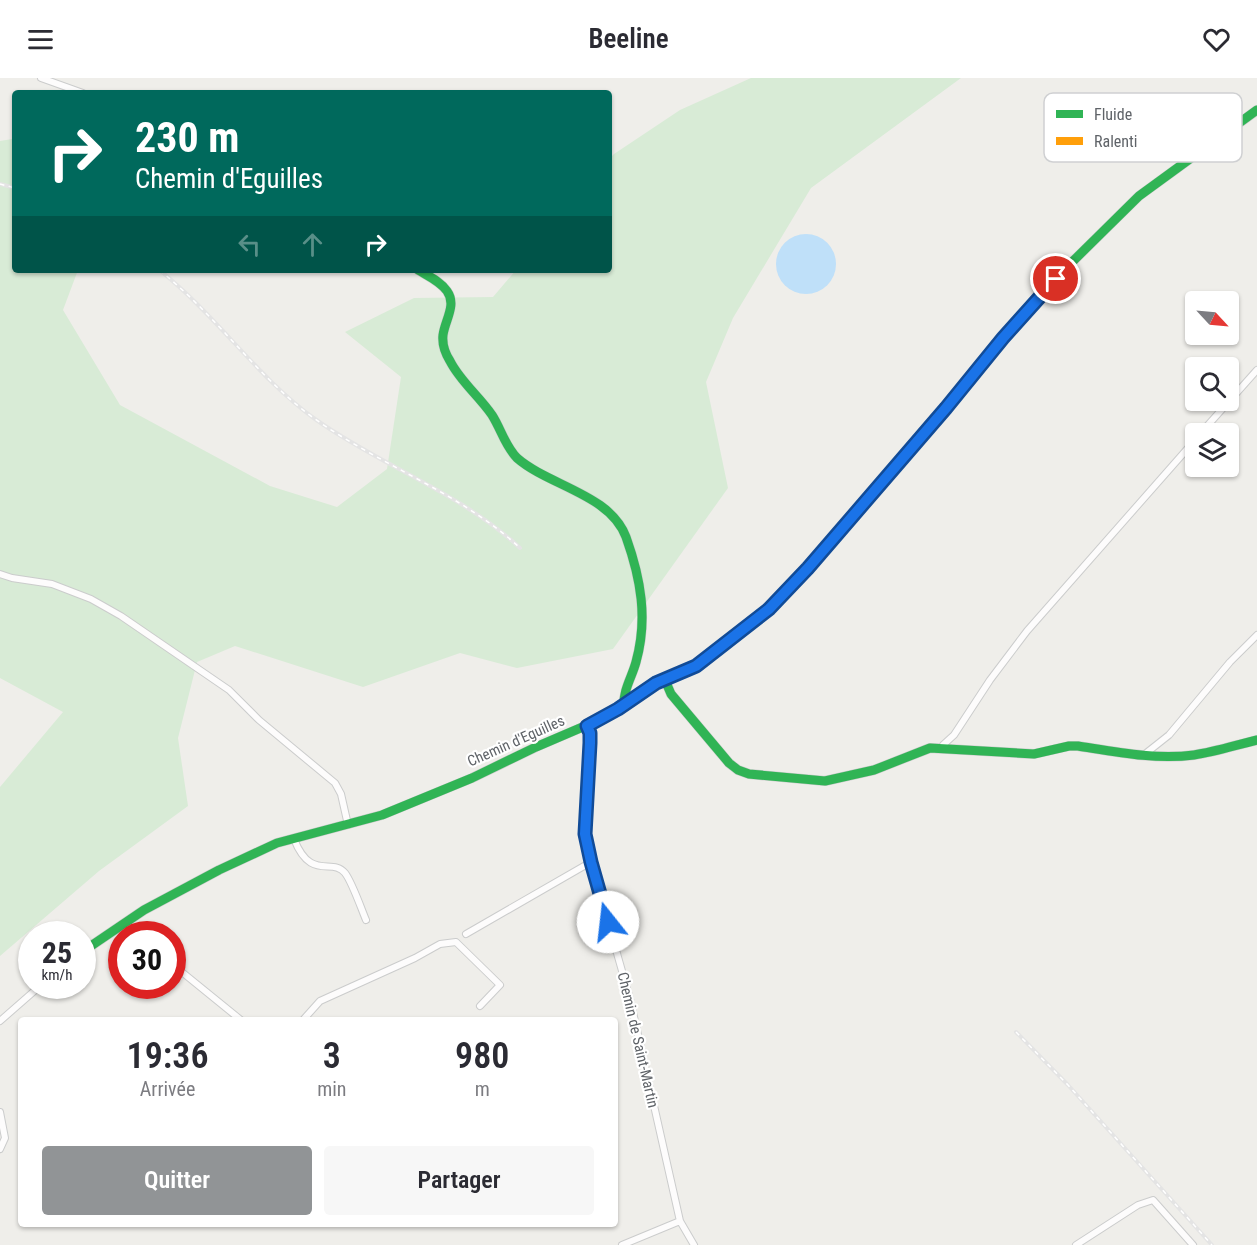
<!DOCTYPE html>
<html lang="fr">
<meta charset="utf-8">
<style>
:root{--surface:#fff;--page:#f7f7f7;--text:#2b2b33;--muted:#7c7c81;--accent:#919496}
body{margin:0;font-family:"Roboto Condensed",sans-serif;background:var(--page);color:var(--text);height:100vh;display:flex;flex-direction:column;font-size:22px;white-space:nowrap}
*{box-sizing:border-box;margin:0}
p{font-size:20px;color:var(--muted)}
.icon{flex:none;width:33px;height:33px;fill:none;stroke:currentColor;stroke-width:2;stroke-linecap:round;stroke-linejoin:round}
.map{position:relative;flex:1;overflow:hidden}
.panel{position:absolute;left:18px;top:939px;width:600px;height:210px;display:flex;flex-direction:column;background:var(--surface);border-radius:6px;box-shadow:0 2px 4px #0004}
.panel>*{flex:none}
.hud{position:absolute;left:12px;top:12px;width:600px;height:183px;border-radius:6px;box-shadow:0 2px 4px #0004;background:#00695c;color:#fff;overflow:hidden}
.needle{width:39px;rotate:116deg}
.controls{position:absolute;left:1185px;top:213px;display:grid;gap:12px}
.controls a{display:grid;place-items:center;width:54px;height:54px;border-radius:6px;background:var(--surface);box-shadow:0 2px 4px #0004;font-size:30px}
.speed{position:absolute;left:18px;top:843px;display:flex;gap:12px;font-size:30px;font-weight:700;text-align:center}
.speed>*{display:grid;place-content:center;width:78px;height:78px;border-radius:50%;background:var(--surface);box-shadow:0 2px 4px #0004;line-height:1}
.speed small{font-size:15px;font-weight:400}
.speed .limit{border:9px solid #d22;background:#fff;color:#111}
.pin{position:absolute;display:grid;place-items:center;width:51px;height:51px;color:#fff;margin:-26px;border:3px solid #fff;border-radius:50%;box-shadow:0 2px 6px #0007}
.me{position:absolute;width:66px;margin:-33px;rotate:344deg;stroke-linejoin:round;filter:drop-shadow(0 0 4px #0008)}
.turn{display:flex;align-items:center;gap:21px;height:126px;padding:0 24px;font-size:27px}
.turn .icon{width:78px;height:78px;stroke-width:2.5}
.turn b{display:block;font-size:42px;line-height:51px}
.lanes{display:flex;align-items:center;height:57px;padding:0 24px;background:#0003;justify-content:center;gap:30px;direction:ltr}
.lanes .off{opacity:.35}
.eta{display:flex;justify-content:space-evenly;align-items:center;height:102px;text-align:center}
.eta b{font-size:36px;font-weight:600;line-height:42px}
.cta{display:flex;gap:12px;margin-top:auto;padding:12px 24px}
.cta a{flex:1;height:69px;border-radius:6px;background:var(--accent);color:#fff;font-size:24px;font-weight:600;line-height:69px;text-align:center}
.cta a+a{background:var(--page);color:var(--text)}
header{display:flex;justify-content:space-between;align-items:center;height:78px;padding:0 24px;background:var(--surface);font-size:27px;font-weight:600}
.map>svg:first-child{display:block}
.green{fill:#d8ebd6}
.water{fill:#bfe0f9}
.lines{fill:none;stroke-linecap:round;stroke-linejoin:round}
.street-casing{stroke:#cbcccc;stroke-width:8}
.fast-casing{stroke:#cacacb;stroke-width:10}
.slow-casing{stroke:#cacacb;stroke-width:10}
.street{stroke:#fdfcfc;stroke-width:6}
.fast{stroke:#30b455;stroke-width:9}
.slow{stroke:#ff9f0a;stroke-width:9}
.rail-casing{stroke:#e4e4e4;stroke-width:4}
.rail{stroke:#fff;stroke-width:1.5;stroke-dasharray:4.5;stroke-linecap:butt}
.route-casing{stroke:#114b97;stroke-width:15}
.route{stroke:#1a73e8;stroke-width:10}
.labels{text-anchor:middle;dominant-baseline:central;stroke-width:4.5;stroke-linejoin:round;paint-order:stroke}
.street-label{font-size:15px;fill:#5f6368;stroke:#fff}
.key{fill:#fff;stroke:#cfd0d2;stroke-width:1.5}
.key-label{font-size:16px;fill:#5f6368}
</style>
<header><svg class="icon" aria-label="menu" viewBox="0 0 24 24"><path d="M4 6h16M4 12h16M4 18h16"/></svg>Beeline<svg class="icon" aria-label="heart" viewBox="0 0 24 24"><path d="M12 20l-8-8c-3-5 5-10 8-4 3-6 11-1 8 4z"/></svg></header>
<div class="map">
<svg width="1257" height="1167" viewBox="0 0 1257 1167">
<rect width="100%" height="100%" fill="#efeeea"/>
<path class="green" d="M751 0H961L811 110 733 240 706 304 728 410 613 571 517 590 460 575 363 609 235 568 197 584 178 660 188 728 99 793 0 878V709L63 634 0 600V63L12 61 15 63V192H78L63 232 120 327 270 408 337 429 387 391 401 299 345 254 414 220 493 219 516 192H609V81L614 76 680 32Z"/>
<path class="water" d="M776 186a30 30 0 1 1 60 0a30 30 0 1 1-60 0Z"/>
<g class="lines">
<defs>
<path id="street" d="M41 0 83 15
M1200 356 1257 292
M0 496 12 500 52 506 91 521 121 538 229 612 259 642 335 705 341 716 348 747
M587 648 590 655V665L585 756 591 784 630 921 680 1143 694 1167
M943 671V667L954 657 990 602 1027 553 1196 361
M1145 676 1169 657 1230 584 1257 557
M294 761C311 804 332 779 345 795 352 804 361 830 366 842
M120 848 136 852 141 856
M466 856 591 784
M172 886 241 942
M303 942 320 923 415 880 440 866 456 864 500 907 480 928
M0 943 40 908
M0 1034 5 1060 0 1071
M622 1167 680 1143
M1076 1167 1138 1127 1153 1122 1193 1167"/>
<path id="fast" d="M418 192C428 198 440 203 447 213 457 227 445 242 443 257 442 266 445 275 450 283 460 303 479 318 492 337 501 351 505 368 517 380 549 408 610 416 626 459 641 501 648 541 636 584 632 599 623 612 624 628
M936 342 1003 260 1065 191 1139 118 1257 32
M665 602 671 616 729 685 738 692 749 696 825 703 874 692 930 670 1034 676 1069 668H1078C1116 674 1155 682 1194 677 1215 674 1236 667 1257 662
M82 874 144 832 219 792 277 765 382 737 472 700 536 669 599 642 656 605 696 588 719 570"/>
<path id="slow" d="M719 570 769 531 809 490 936 342"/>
</defs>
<use href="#street" class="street-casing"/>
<use href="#fast" class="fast-casing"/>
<use href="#slow" class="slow-casing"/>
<use href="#street" class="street"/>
<use href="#fast" class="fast"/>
<use href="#slow" class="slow"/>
<defs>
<path id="rail" d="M0 106 15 110
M160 192C171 202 183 212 194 223 234 262 269 308 315 341 381 388 461 415 520 470
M1016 954 1068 1007 1212 1167"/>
</defs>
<use href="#rail" class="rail-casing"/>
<use href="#rail" class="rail"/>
</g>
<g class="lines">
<defs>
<path id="route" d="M608 844 591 784 585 756 590 665V655L587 648 618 631 656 605 696 588 769 531 808 490 946 330 1003 260 1056 201"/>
</defs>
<use href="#route" class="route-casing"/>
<use href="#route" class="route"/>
</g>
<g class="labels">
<g class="street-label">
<text transform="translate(516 663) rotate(-24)">Chemin d'Eguilles</text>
<text transform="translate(638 962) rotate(77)">Chemin de Saint-Martin</text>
</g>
</g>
<rect x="1044" y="15" width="198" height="69" rx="9" class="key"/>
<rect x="1056" y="32" width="27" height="8" fill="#30b455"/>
<rect x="1056" y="59" width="27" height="8" fill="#ff9f0a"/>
<g class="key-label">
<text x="1094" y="42">Fluide</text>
<text x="1094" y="69">Ralenti</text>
</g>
</svg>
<div class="controls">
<a><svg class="needle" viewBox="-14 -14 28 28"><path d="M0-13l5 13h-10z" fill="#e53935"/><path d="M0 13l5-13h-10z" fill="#7c7c81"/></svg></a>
<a><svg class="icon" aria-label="search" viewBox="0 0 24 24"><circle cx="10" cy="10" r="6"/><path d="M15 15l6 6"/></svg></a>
<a><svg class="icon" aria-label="layers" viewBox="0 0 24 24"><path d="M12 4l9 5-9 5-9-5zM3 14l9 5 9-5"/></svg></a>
</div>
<div class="speed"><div>25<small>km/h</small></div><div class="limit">30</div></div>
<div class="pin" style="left:1056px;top:201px;background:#d93025"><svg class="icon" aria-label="arrive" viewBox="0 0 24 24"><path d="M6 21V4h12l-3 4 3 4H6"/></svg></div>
<svg class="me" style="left:608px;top:844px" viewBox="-20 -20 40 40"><circle r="19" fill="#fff"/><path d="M0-13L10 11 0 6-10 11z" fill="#1a73e8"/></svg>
<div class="hud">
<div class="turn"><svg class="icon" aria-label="right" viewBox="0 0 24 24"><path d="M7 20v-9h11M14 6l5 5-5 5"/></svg><div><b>230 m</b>Chemin d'Eguilles</div></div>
<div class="lanes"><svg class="icon off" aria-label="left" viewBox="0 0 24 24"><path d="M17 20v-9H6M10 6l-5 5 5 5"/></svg><svg class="icon off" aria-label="ahead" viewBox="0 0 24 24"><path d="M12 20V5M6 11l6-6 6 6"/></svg><svg class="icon" aria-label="right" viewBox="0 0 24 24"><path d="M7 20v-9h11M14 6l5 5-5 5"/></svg></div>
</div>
<section class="panel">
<div class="eta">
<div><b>19:36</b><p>Arrivée</p></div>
<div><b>3</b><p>min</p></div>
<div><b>980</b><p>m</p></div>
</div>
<div class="cta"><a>Quitter</a><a>Partager</a></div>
</section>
</div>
